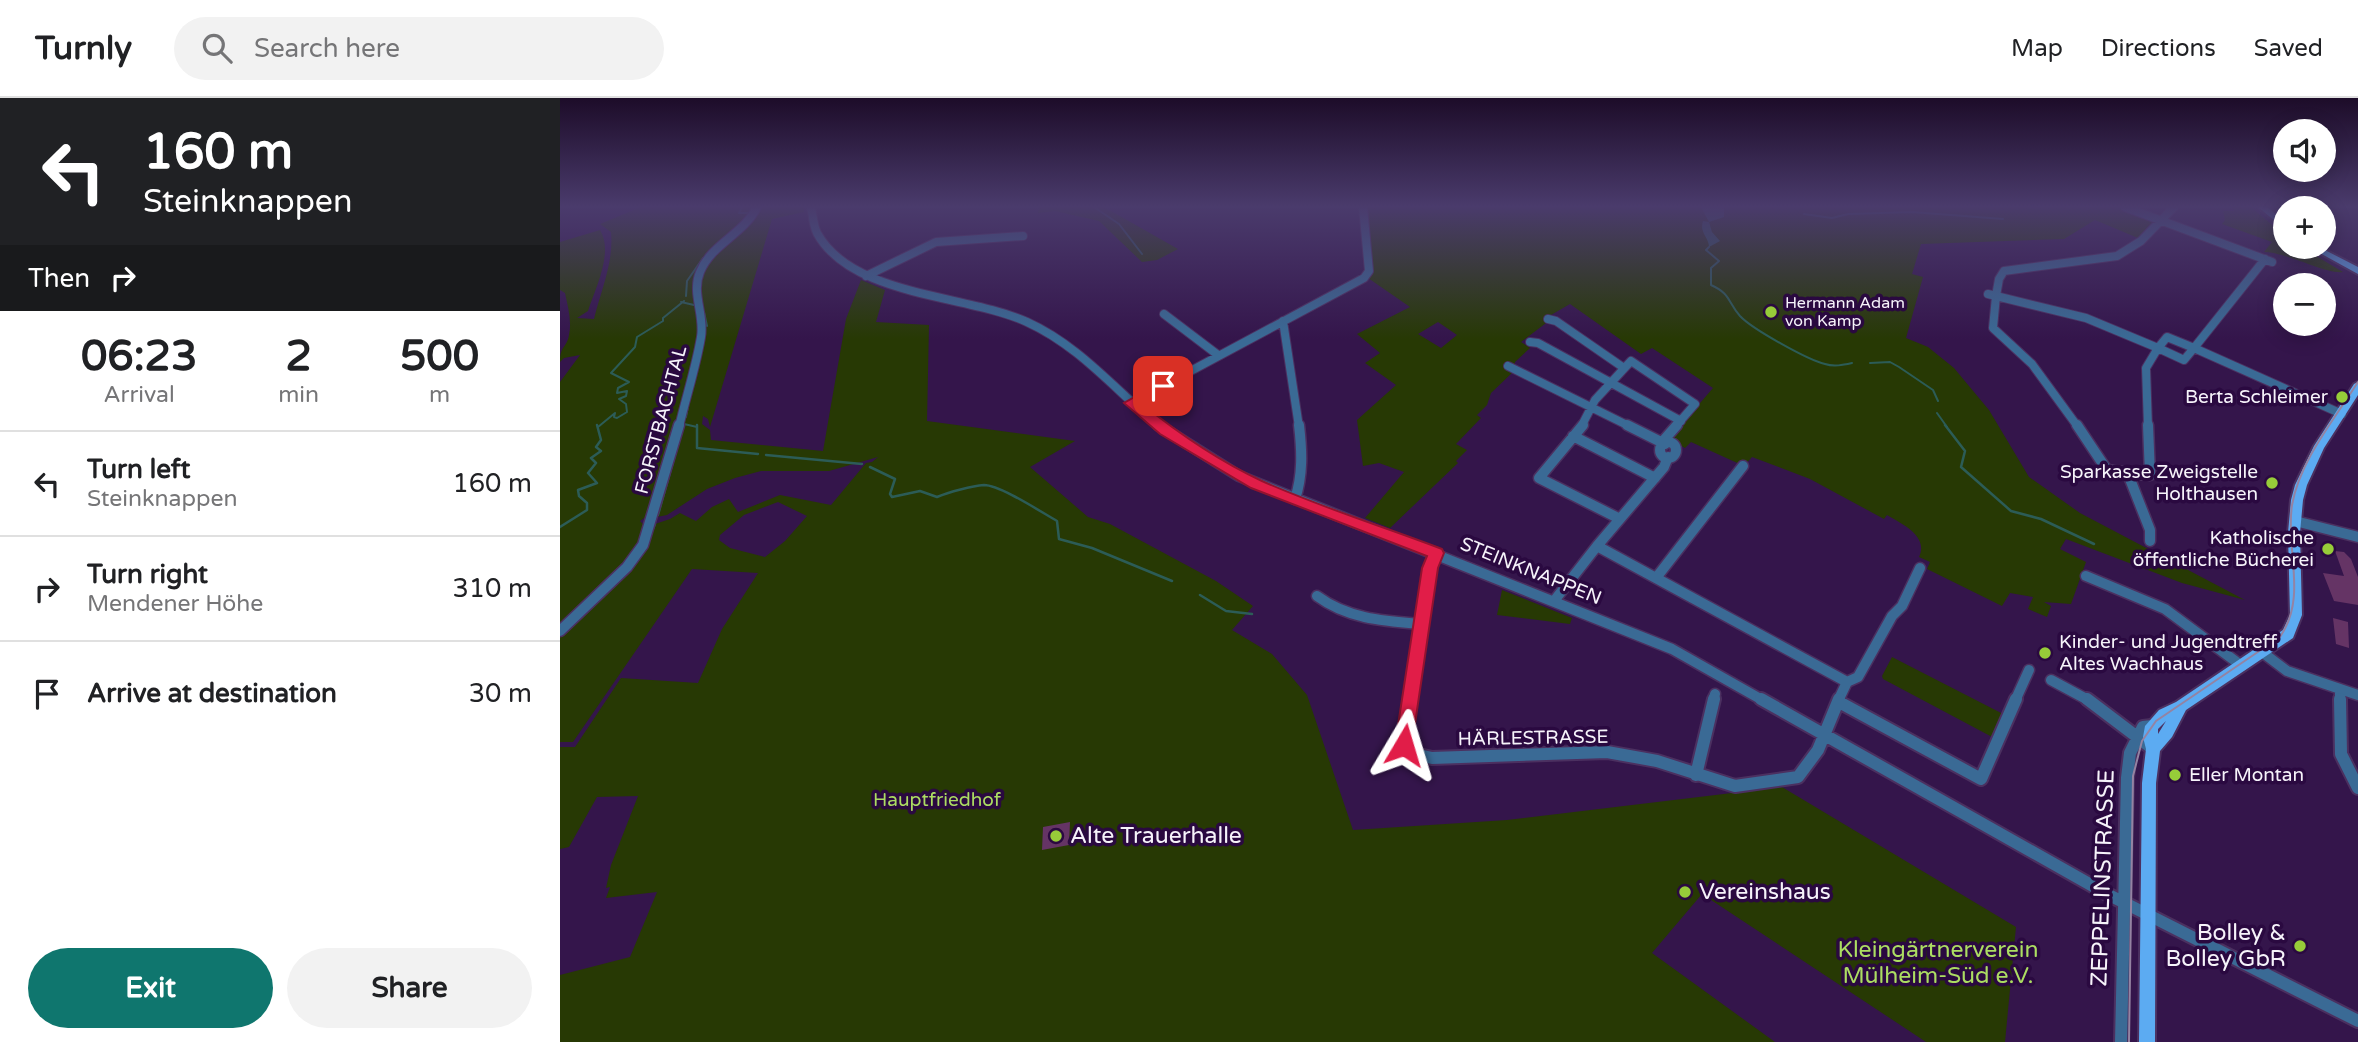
<!DOCTYPE html>
<meta charset="utf-8">
<style>
:root{--surface:#fff;--page:#f2f2f2;--text:#202124;--muted:#757577;--line:#e0e0e0;--accent:#0f766e}
body{margin:0;font-family:"Varela Round",sans-serif;background:var(--page);color:var(--text);height:100vh;display:flex;flex-direction:column;font-size:26px;white-space:nowrap}
*{box-sizing:border-box;margin:0}
p{font-size:23px;color:var(--muted)}
.icon{flex:none;width:38px;height:38px;fill:none;stroke:currentColor;stroke-width:2;stroke-linecap:round;stroke-linejoin:round}
.map{position:relative;flex:1;overflow:hidden}
.side{display:flex;flex-direction:column;background:var(--surface);width:560px}
.side>*{flex:none}
.banner{background:#202124;color:#fff;overflow:hidden}
.controls{position:absolute;left:1713px;top:21px;display:grid;gap:14px}
.controls a{display:grid;place-items:center;width:63px;height:63px;border-radius:50%;background:var(--surface);box-shadow:0 4px 18px #0003;font-size:35px}
.pin{position:absolute;display:grid;place-items:center;width:60px;height:60px;color:#fff;margin:-30px;border-radius:14px;box-shadow:0 4px 10px #0006}
.me{position:absolute;width:77px;margin:-38px;rotate:7deg;stroke-linejoin:round;filter:drop-shadow(0 0 5px #0008)}
.turn{display:flex;align-items:center;gap:24px;height:147px;padding:0 28px;font-size:32px}
.turn .icon{width:91px;height:91px;stroke-width:2.5}
.turn b{display:block;font-size:49px;line-height:60px}
.then{display:flex;align-items:center;height:66px;padding:0 28px;background:#0003;gap:14px;font-size:26px}
.eta{display:flex;justify-content:space-evenly;align-items:center;height:119px;text-align:center}
.eta b{font-size:42px;font-weight:700;line-height:49px}
.cta{display:flex;gap:14px;margin-top:auto;padding:14px 28px}
.cta a{flex:1;height:80px;border-radius:42px;background:var(--accent);color:#fff;font-size:28px;font-weight:700;line-height:80px;text-align:center}
.cta a+a{background:var(--page);color:var(--text)}
ul{padding:0;list-style:none}
li{display:flex;align-items:center;gap:21px;height:105px;padding:0 28px;border-top:2px solid var(--line)}
li div{flex:1}
li b{display:block;font-size:26px}
li em{font-style:normal}
header{display:flex;align-items:center;gap:42px;box-sizing:border-box;height:98px;padding:0 35px;background:var(--surface);border-bottom:2px solid var(--line)}
header strong{font-size:33px}
nav{display:flex;gap:38px;margin-inline-start:auto;font-size:24px}
.search{width:490px;height:63px;background:var(--page);display:flex;align-items:center;gap:18px;box-sizing:border-box;padding:0 24px;border-radius:38px;color:var(--muted);font-size:26px}
main{display:flex;flex:1;min-height:0}
.map>svg:first-child{display:block}
.green{fill:#273904;fill-rule:evenodd}
.water{fill:#2c5c57}
.lines{fill:none;stroke-linecap:round;stroke-linejoin:round}
.stream-far1{stroke:#2c5c57;stroke-width:2}
.stream{stroke:#2c5c57;stroke-width:2.5}
.building{fill:#653465}
.minor-far2-casing{stroke:#4b3060;stroke-width:10}
.minor-far1-casing{stroke:#4b3060;stroke-width:13}
.minor-casing{stroke:#4b3060;stroke-width:16}
.major-casing{stroke:#4b3060;stroke-width:4}
.minor-far2{stroke:#3a6a95;stroke-width:8}
.minor-far1{stroke:#3a6a95;stroke-width:10}
.minor{stroke:#3a6a95;stroke-width:12}
.major{fill:#5cabf2;fill-rule:evenodd}
.tram{stroke:#9483a2;stroke-width:2}
.route{fill:#e11d48;stroke:#92132f;stroke-width:2}
.poi-dot{fill:#97cc39;stroke:#2a0940;stroke-width:2.5}
.labels{text-anchor:middle;dominant-baseline:central;stroke-width:7;stroke-linejoin:round;paint-order:stroke}
.far-poi-label{font-size:16px;fill:#f6f3fa;stroke:#2a0940;text-anchor:start}
.poi-label{font-size:19px;fill:#f6f3fa;stroke:#2a0940;text-anchor:end}
.street-label{font-size:19px;fill:#f6f3fa;stroke:#2a0940}
.park-label{font-size:19px;fill:#acdd62;stroke:#2a0940}
.near-poi-label{font-size:23px;fill:#f6f3fa;stroke:#2a0940;text-anchor:start}
.near-street-label{font-size:23px;fill:#f6f3fa;stroke:#2a0940}
.near-park-label{font-size:23px;fill:#acdd62;stroke:#2a0940}
</style>
<header>
<strong>Turnly</strong>
<div class="search"><svg class="icon" aria-label="search" viewBox="0 0 24 24"><circle cx="10" cy="10" r="6"/><path d="M15 15l6 6"/></svg>Search here</div>
<nav><a>Map</a><a>Directions</a><a>Saved</a></nav>
</header>
<main>
<section class="side">
<div class="banner">
<div class="turn"><svg class="icon" aria-label="left" viewBox="0 0 24 24"><path d="M17 20v-9H6M10 6l-5 5 5 5"/></svg><div><b>160 m</b>Steinknappen</div></div>
<div class="then">Then<svg class="icon" aria-label="right" viewBox="0 0 24 24"><path d="M7 20v-9h11M14 6l5 5-5 5"/></svg></div>
</div>
<div class="eta">
<div><b>06:23</b><p>Arrival</p></div>
<div><b>2</b><p>min</p></div>
<div><b>500</b><p>m</p></div>
</div>
<ul>
<li><svg class="icon" aria-label="left" viewBox="0 0 24 24"><path d="M17 20v-9H6M10 6l-5 5 5 5"/></svg><div><b>Turn left</b><p>Steinknappen</p></div><em>160 m</em></li>
<li><svg class="icon" aria-label="right" viewBox="0 0 24 24"><path d="M7 20v-9h11M14 6l5 5-5 5"/></svg><div><b>Turn right</b><p>Mendener Höhe</p></div><em>310 m</em></li>
<li><svg class="icon" aria-label="arrive" viewBox="0 0 24 24"><path d="M6 21V4h12l-3 4 3 4H6"/></svg><div><b>Arrive at destination</b></div><em>30 m</em></li>
</ul>
<div class="cta"><a>Exit</a><a>Share</a></div>
</section>
<div class="map">
<svg width="1798" height="944" viewBox="0 0 1798 944">
<rect width="100%" height="100%" fill="#34154b"/>
<path class="green" d="M81 109H244V114L212 121 150 329 148 321 143 318 142 326 150 332 151 342 263 353 286 221 301 182 325 192 316 224 369 227 367 323 515 343 470 369 528 419 550 426 656 483 693 508 672 532 712 556 747 597 793 732 947 722 1222 689 1456 829 1445 944H1366L1142 796 1092 855 1215 944H0V877L70 859 97 794 46 800 50 789 46 790 51 767 78 698 37 699 9 749 0 751V649H15L61 580 138 585 162 531 198 475 132 471 13 644H0V284L20 257 4 260 0 264C0 247 7 250 9 237 12 223 8 209 5 195L0 192V144L40 132C54 154 35 191 28 213L17 220 34 221C41 192 54 164 51 134L40 126ZM318 359 312 364 306 365 271 407 220 397 178 414 169 401 152 409 136 423 120 415 110 421 86 429 80 423 91 415 97 419 107 417 147 391 175 380 201 373H269ZM218 404 247 418 225 443 205 459 170 450 159 442 160 437 184 417Z
M479 109H544L618 151 597 162 582 164 539 123 495 113 478 115Z
M808 109H1560L1590 121 1592 124 1578 140 1535 122 1504 141 1361 146 1352 176 1363 179 1346 240 1368 249 1394 270 1429 312 1469 379 1520 415 1685 502 1622 485 1506 441 1500 451 1526 464 1511 506 1484 504 1491 508 1487 519 1468 511 1473 499 1450 495 1442 508 1367 471 1370 464 1359 459C1369 438 1342 426 1327 417L1324 421 1250 381 1192 359 1184 368 1131 344 1125 350 1109 341 1153 290 1092 250 1081 256 1010 206 991 217 994 219 961 244 970 250 955 264 953 274 931 295 927 307 917 317 921 320 896 346 907 352 896 363 898 365 830 430 805 420 844 374 819 365 803 368 797 322 836 287 805 265 820 255 797 236 850 209 808 180 813 174 804 111ZM878 224 897 237 881 250 858 236Z
M1672 109H1691L1725 138 1726 149H1741L1783 174C1767 177 1726 154 1704 154L1712 144 1662 126 1665 122 1663 113H1674Z
M942 492 1012 520 1010 526 937 517Z
M1332 559 1445 617 1434 640 1323 581 1322 578Z"/>
<path class="water" d="M1141 109H1164V119L1149 124 1152 134 1160 143 1149 149C1149 139 1139 135 1143 123L1149 124Z"/>
<g class="lines">
<path class="stream-far1" d="M182 109 179 115H189
M534 109 559 126 582 156
M1244 116 1272 120 1288 116 1352 114 1443 121
M1149 149 1146 152 1159 163 1151 170V187C1171 196 1167 203 1180 218 1192 231 1248 262 1265 266 1274 269 1283 267 1292 265
M126 198 127 183 143 160
M121 204 134 207
M144 214 147 228
M1310 265 1330 264 1339 269 1373 292 1378 303
M1377 315 1387 329
M126 319 128 308
M124 326 137 329
M38 329 55 315 54 319 57 320 67 314 66 306 59 301 66 298 67 293 57 295 58 290 69 284 51 275 75 249 77 239 103 223V220L124 203"/>
<path class="stream" d="M137 327V350L198 356
M1385 327 1405 353 1401 369 1451 413 1481 421 1534 446
M206 357 302 366
M310 369 335 381 330 396 332 399 360 393 377 399C389 394 412 388 424 387 440 387 481 414 497 423L499 441 532 450 612 483
M98 417 118 346
M0 429 27 412V405L19 398 18 392 37 385 28 375 36 365 31 360 41 353 36 349 41 342 37 327
M92 433 95 426
M76 464 85 452
M640 497 666 513 692 516"/>
</g>
<path class="building" d="M1775 453 1784 454 1791 461 1798 479V507L1774 503 1763 475 1784 478Z
M1773 520 1788 524 1789 550 1776 546Z
M510 724 509 747 482 752 483 729Z"/>
<g class="lines">
<defs>
<path id="minor-far2" d="M251 109C253 117 253 127 257 135 292 199 406 196 467 224 520 248 556 293 600 329
M1565 109 1712 164
M1705 161 1634 250 1782 316
M306 178 376 144 463 138
M1428 196 1436 198
M1436 198 1526 220 1598 250
M1436 198 1433 230 1472 266 1518 329
M1436 198 1439 181 1444 173 1557 158 1581 143 1614 109
M604 216 658 257
M988 221 996 223 1064 270
M723 223 739 329
M1607 239 1634 250 1624 262 1598 250Z
M970 244 978 245 1121 323
M948 268 1071 329
M571 305 804 180 809 173 803 109
M119 329C126 299 136 269 141 239 145 217 131 195 140 174 151 146 184 136 197 109
M1021 329 1035 302 1071 263 1135 306 1115 329
M1588 329 1586 270 1598 250"/>
<path id="minor-far1" d="M598 327 679 378 1112 551 1204 603
M1023 327 979 380 1060 421
M1067 327 1105 346
M1517 327 1547 372 1590 377 1588 327
M1013 338 1095 380
M1103 343 1117 327
M1100 352a8 8 0 1 1 16 0a8 8 0 1 1-16 0Z
M1108 359 1104 369 1037 448 1287 584
M1568 376 1590 432V443
M735 401C743 377 742 353 739 327
M1735 423 1798 439
M1526 478 1605 511 1682 568
M1096 480 1183 368
M757 498C788 521 824 523 862 526
M994 503 1037 448
M0 533 67 469 83 447 119 327
M1702 554 1727 573 1798 597
M1491 582 1530 603
M1780 591V603
M849 603 870 470 876 455
M1153 603 1155 596
M1278 603 1287 584 1298 579 1332 518 1342 508 1360 470
M1455 603 1469 572"/>
<path id="minor" d="M850 601 844 647 850 655 872 660 1047 654 1097 663 1175 688 1238 679 1258 652 1279 601
M1201 601 1547 796 1798 923
M1527 601 1593 651
M1780 601 1781 656 1798 690
M1279 604 1421 681 1456 601
M1136 677 1154 601
M1561 944 1567 680 1570 655 1583 629 1592 628"/>
<path id="major" d="M1698 109H1707L1726 124V132Z
M1749 149H1759L1798 169V176Z
M1798 284V297L1764 350 1747 387 1743 402 1740 435 1742 517 1733 540 1626 612 1612 639 1600 653 1596 685 1595 944H1579L1582 685 1586 651 1583 639 1585 628 1599 612 1616 604 1723 532 1730 517 1728 435 1731 402 1735 387 1754 348 1794 286ZM1606 623 1598 636V631Z"/>
</defs>
<use href="#minor-far2" class="minor-far2-casing"/>
<use href="#minor-far1" class="minor-far1-casing"/>
<use href="#minor" class="minor-casing"/>
<use href="#major" class="major-casing"/>
<use href="#minor-far2" class="minor-far2"/>
<use href="#minor-far1" class="minor-far1"/>
<use href="#minor" class="minor"/>
<use href="#major" class="major"/>
<path class="tram" d="M1569 944 1573 678 1582 643 1596 623 1720 539C1748 498 1725 452 1732 407 1740 362 1774 322 1798 284"/>
</g>
<linearGradient id="sky" x2="0" y2="1"><stop stop-color="#1d0c29"/><stop offset="0.45" stop-color="#4a3b6c"/><stop offset="1" stop-color="#4a3b6c" stop-opacity="0"/></linearGradient>
<rect width="1798" height="241" fill="url(#sky)"/>
<path class="route" d="M603 283 610 288 608 291 581 305C618 335 659 363 702 383 760 409 822 428 882 451L884 455 878 470 851 653 844 655 838 653 835 647 862 470 867 458 691 390 600 336 564 305Z"/>
<g class="poi-dot">
<circle cx="1211" cy="214" r="7"/>
<circle cx="1782" cy="299" r="7"/>
<circle cx="1712" cy="385" r="7"/>
<circle cx="1768" cy="451" r="7"/>
<circle cx="1485" cy="555" r="7"/>
<circle cx="1615" cy="677" r="7"/>
<circle cx="496" cy="738" r="7"/>
<circle cx="1125" cy="794" r="7"/>
<circle cx="1740" cy="848" r="7"/>
</g>
<g class="labels">
<g class="far-poi-label">
<text x="1225" y="205">Hermann Adam<tspan x="1225" dy="18">von Kamp</tspan></text>
</g>
<g class="poi-label">
<text x="1768" y="299">Berta Schleimer</text>
<text x="1698" y="374">Sparkasse Zweigstelle<tspan x="1698" dy="22">Holthausen</tspan></text>
<text x="1754" y="440">Katholische<tspan x="1754" dy="22">öffentliche Bücherei</tspan></text>
<text x="1499" y="544" text-anchor="start">Kinder- und Jugendtreff<tspan x="1499" dy="22">Altes Wachhaus</tspan></text>
<text x="1629" y="677" text-anchor="start">Eller Montan</text>
</g>
<g class="street-label">
<text transform="translate(101 322) rotate(-75)">FORSTBACHTAL</text>
<text transform="translate(971 473) rotate(22)">STEINKNAPPEN</text>
<text transform="translate(973 640) rotate(-1)">HÄRLESTRASSE</text>
</g>
<g class="park-label">
<text x="377" y="702">Hauptfriedhof</text>
</g>
<g class="near-poi-label">
<text x="510" y="738">Alte Trauerhalle</text>
<text x="1139" y="794">Vereinshaus</text>
<text x="1726" y="835" text-anchor="end">Bolley &amp;<tspan x="1726" dy="26">Bolley GbR</tspan></text>
</g>
<g class="near-street-label">
<text transform="translate(1543 780) rotate(-88)">ZEPPELINSTRASSE</text>
</g>
<g class="near-park-label">
<text x="1378" y="852">Kleingärtnerverein<tspan x="1378" dy="26">Mülheim-Süd e.V.</tspan></text>
</g>
</g>
</svg>
<div class="controls">
<a><svg class="icon" aria-label="sound" viewBox="0 0 24 24"><path d="M4 9h4l5-4v14l-5-4H4zM17 9q2 3 0 6"/></svg></a>
<a>+</a>
<a>−</a>
</div>
<div class="pin" style="left:603px;top:288px;background:#d93025"><svg class="icon" aria-label="arrive" viewBox="0 0 24 24"><path d="M6 21V4h12l-3 4 3 4H6"/></svg></div>
<svg class="me" style="left:844px;top:647px" viewBox="-20 -20 40 40"><path d="M0-17L14 15 0 8-14 15z" fill="#e11d48" stroke="#fff" stroke-width="4"/></svg>
</div>
</main>
